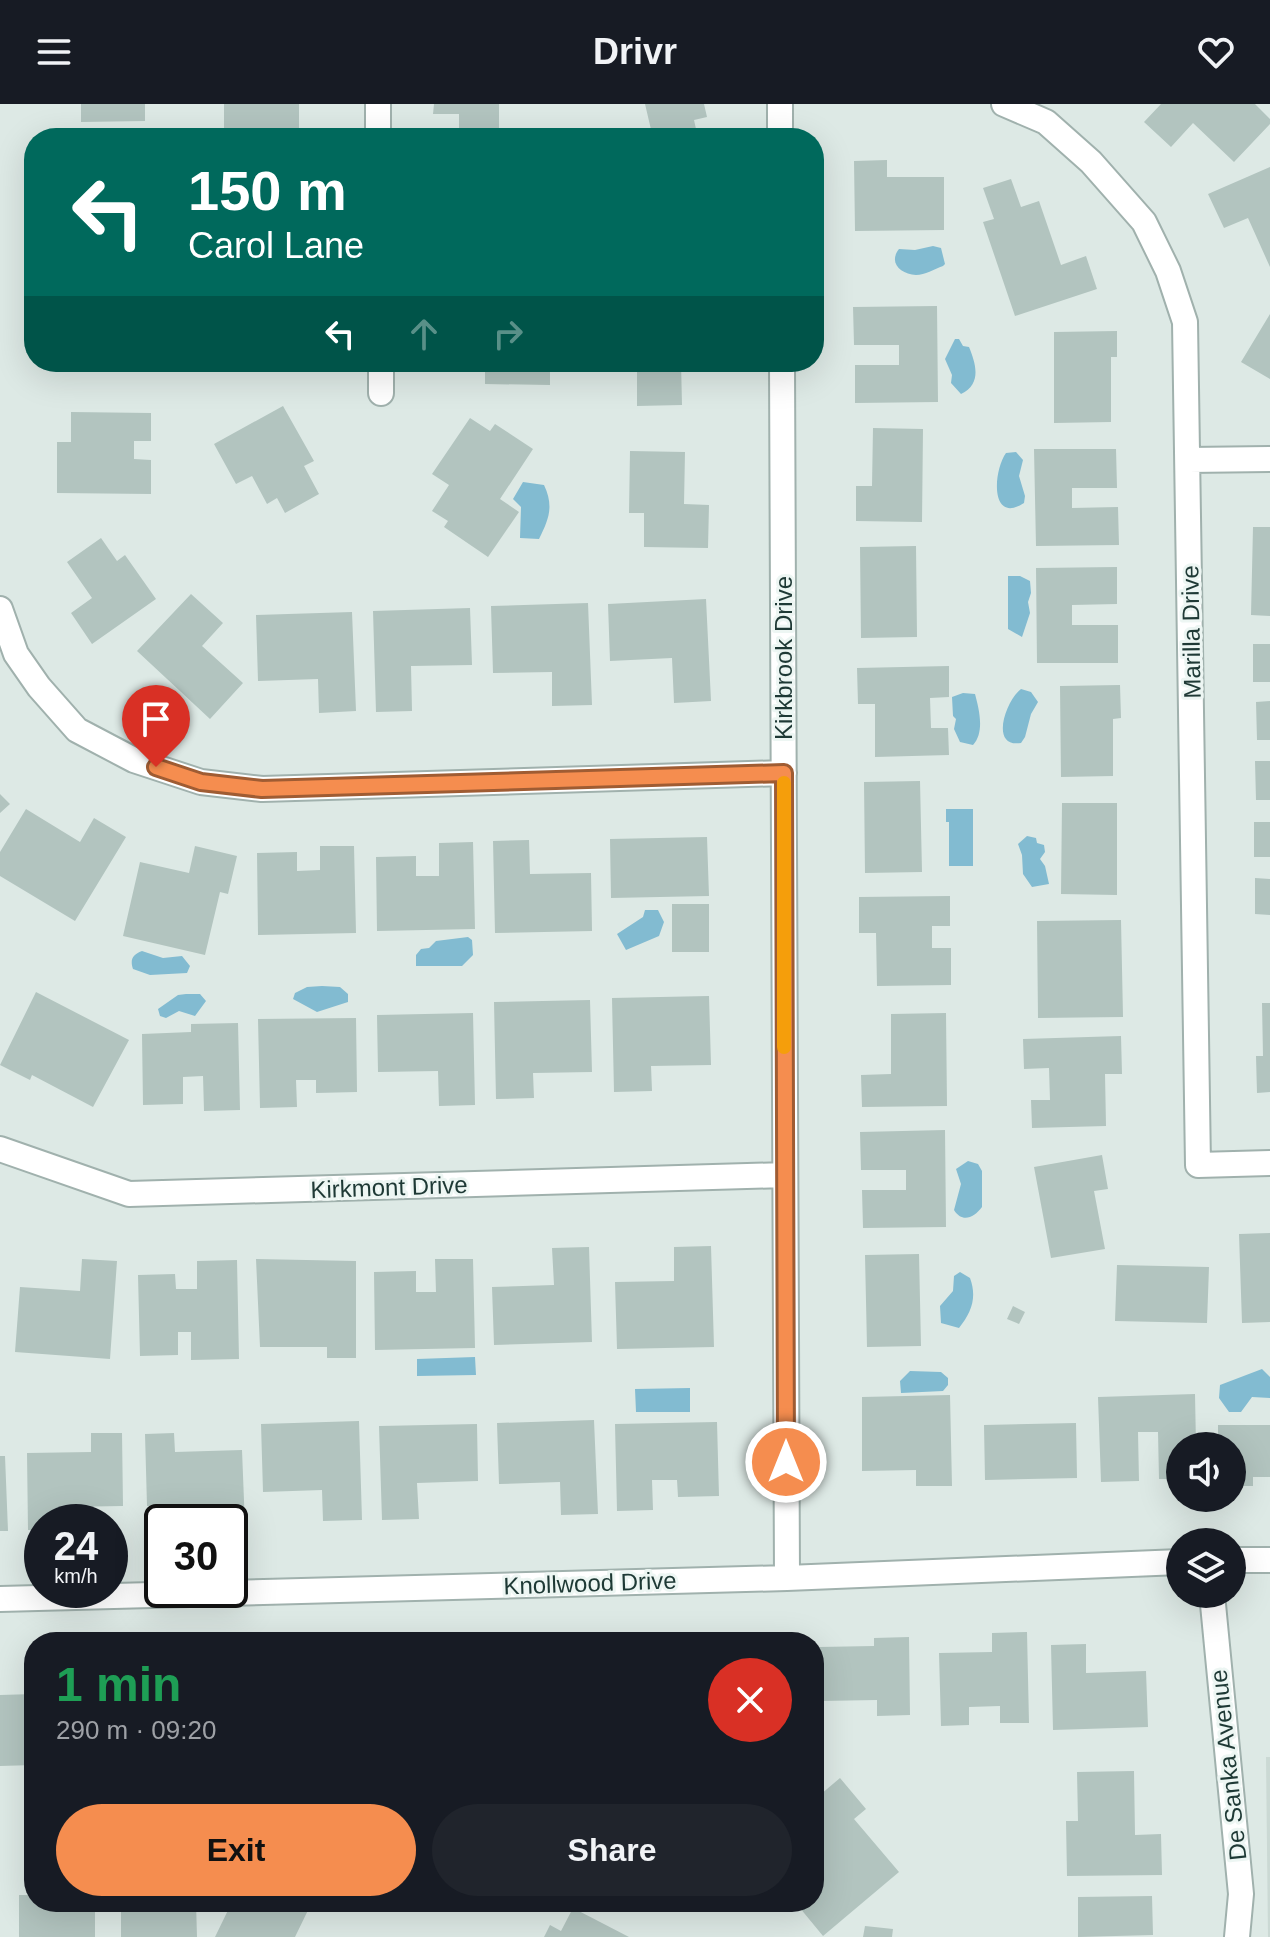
<!DOCTYPE html>
<meta charset="utf-8">
<style>
:root{--surface:#171b24;--page:#20242c;--text:#f1f3f6;--muted:#9ea1a6;--accent:#f58d4f}
body{margin:0;font-family:Arial,sans-serif;background:var(--page);color:var(--text);height:100vh;display:flex;flex-direction:column;font-size:30px;white-space:nowrap}
*{box-sizing:border-box;margin:0}
p{font-size:26px;color:var(--muted)}
.icon{flex:none;width:44px;height:44px;fill:none;stroke:currentColor;stroke-width:2;stroke-linecap:round;stroke-linejoin:round}
.map{position:relative;flex:1;overflow:hidden}
.side{position:absolute;left:24px;top:1528px;width:800px;height:280px;display:flex;flex-direction:column;background:var(--surface);border-radius:32px;box-shadow:0 8px 32px #0002}
.side>*{flex:none}
.banner{position:absolute;left:24px;top:24px;width:800px;height:244px;border-radius:32px;box-shadow:0 8px 32px #0002;background:#00695c;color:#fff;overflow:hidden}
.tools{position:absolute;left:1166px;top:1328px;display:grid;gap:16px}
.tools a{display:grid;place-items:center;width:80px;height:80px;border-radius:50%;background:var(--surface);box-shadow:0 8px 32px #0002;font-size:40px}
.speed{position:absolute;left:24px;top:1400px;display:flex;gap:16px;font-size:40px;font-weight:700;text-align:center}
.speed>*{display:grid;place-content:center;width:104px;height:104px;border-radius:50%;background:var(--surface);box-shadow:0 8px 32px #0002;line-height:1}
.speed small{font-size:20px;font-weight:400}
.speed .limit{border:4px solid #111;border-radius:12px;background:#fff;color:#111}
.pin{position:absolute;display:grid;place-items:center;width:68px;height:68px;color:#fff;margin:-82px -34px;border-radius:50% 50% 50% 0;rotate:-45deg;box-shadow:0 0 8px #0007}
.pin .icon{rotate:45deg}
.me{position:absolute;width:88px;margin:-44px;rotate:0deg;stroke-linejoin:round;filter:drop-shadow(0 0 6px #0008)}
.turn{display:flex;align-items:center;gap:28px;height:168px;padding:0 32px;font-size:36px}
.turn .icon{width:104px;height:104px;stroke-width:2.5}
.turn b{display:block;font-size:56px;line-height:68px}
.lanes{display:flex;align-items:center;height:76px;padding:0 32px;background:#0003;justify-content:center;gap:40px;direction:ltr}
.lanes .off{opacity:.35}
.round{display:grid;place-items:center;flex:none;width:84px;height:84px;border-radius:42px;background:var(--page)}
.summary{display:flex;align-items:center;justify-content:space-between;height:136px;padding:0 32px}
h1{font-size:48px;font-weight:700;line-height:60px;color:#1e9e55}
.action{display:flex;gap:16px;margin-top:auto;padding:16px 32px}
.action a{flex:1;height:92px;border-radius:48px;background:var(--accent);color:#111;font-size:32px;font-weight:700;line-height:92px;text-align:center}
.action a+a{background:var(--page);color:var(--text)}
header{display:flex;justify-content:space-between;align-items:center;height:104px;padding:0 32px;background:var(--surface);font-size:36px;font-weight:700}
.map>svg:first-child{display:block}
.built{fill:#cbd9d4}
.water{fill:#82bbd1}
.building{fill:#b2c4bf}
.lines{fill:none;stroke-linecap:round;stroke-linejoin:round}
.street-casing{stroke:#a0b1ad;stroke-width:28}
.street{stroke:#fff;stroke-width:24}
.route-casing{stroke:#9f5c33;stroke-width:20}
.route{stroke:#f58d4f;stroke-width:14}
.slow{stroke:#f59e0b;stroke-width:14}
.labels{text-anchor:middle;dominant-baseline:central;stroke-width:6;stroke-linejoin:round;paint-order:stroke}
.street-label{font-size:24px;fill:#1e3935;stroke:#edf6f3}
</style>
<header><svg class="icon" aria-label="menu" viewBox="0 0 24 24"><path d="M4 6h16M4 12h16M4 18h16"/></svg>Drivr<svg class="icon" aria-label="heart" viewBox="0 0 24 24"><path d="M12 20l-8-8c-3-5 5-10 8-4 3-6 11-1 8 4z"/></svg></header>
<div class="map">
<svg width="1270" height="1833" viewBox="0 0 1270 1833">
<rect width="100%" height="100%" fill="#dde9e5"/>
<path class="built" d="M1266 1653H1270V1833H1268Z"/>
<path class="water" d="M933 142 941 144 945 160 943 162C934 165 925 171 916 171 901 170 888 159 899 145L915 146Z
M955 235H959L963 242 969 243C976 260 982 280 961 290L951 279 952 271 945 255Z
M1016 348 1023 356 1019 372 1025 392 1024 399C990 421 993 367 1006 349Z
M523 378 544 381C554 402 549 415 539 435L520 434 521 403 513 395Z
M1008 472H1020L1030 477 1031 489 1028 498 1030 509 1022 533 1008 525Z
M1021 585 1031 588 1038 598 1031 610 1025 633 1021 639C989 644 1006 596 1021 585Z
M963 589 975 590C979 605 985 628 973 641L960 638 954 625 956 615 953 612 952 593Z
M946 705H973V762H949V718H946Z
M1027 732 1036 734 1037 739 1044 741 1045 748 1040 755 1045 762 1049 780 1032 783 1023 770 1022 751 1018 740Z
M645 806H658L664 818 659 832 626 846 617 830 643 813Z
M468 833 472 836 473 851 462 862H416V851L421 845 429 844 436 837Z
M142 847 163 854 182 852 190 862 187 869 150 871 133 865C130 856 132 851 142 847Z
M322 882 340 883 348 890V898L317 908 293 895 295 889 307 883Z
M186 890H200L206 897 195 912 179 907 166 914 160 912 158 905 178 891Z
M968 1057 978 1060 982 1067V1103C974 1114 962 1119 954 1106L961 1080 956 1065Z
M960 1168 970 1174C977 1193 972 1208 959 1224L941 1219 940 1202 953 1187 954 1172Z
M475 1253 476 1271 417 1272V1255Z
M1262 1265 1270 1273V1294L1252 1293 1241 1308H1229L1219 1294 1220 1281Z
M910 1267 941 1268 948 1274V1281L943 1287 901 1289 900 1277Z
M690 1284V1308H636L635 1285Z"/>
<path class="building" d="M81 0H145V17L81 18Z
M224 0H299V34H224Z
M434 0H499V29H543V34H459V10H433Z
M645 0H704L707 13 694 16 698 34H653Z
M1161 0H1255L1270 15V20L1234 58 1193 19 1171 43 1144 18Z
M887 56V73H944V126L855 127 854 57Z
M1270 63V163L1248 114 1224 124 1208 90Z
M1011 75 1021 103 1039 97 1061 161 1086 152 1097 185 1015 212 983 118 994 115 983 84Z
M937 202 938 298 855 299V261H899V241H854L853 203Z
M1270 210V275L1241 258Z
M1117 227V253H1111V318L1054 319V228Z
M82 258H144V262L82 263Z
M485 258H550V281L485 280Z
M637 258H681L682 301 637 302Z
M283 302 314 357 304 362 319 390 285 409 277 394 267 400 252 372 236 380 214 340Z
M71 308 151 309V337H134V355L151 356V390L57 389V338H71Z
M470 314 490 327 495 320 533 345 500 395 519 408 488 453 444 423 448 417 432 407 449 381 432 370Z
M873 324 923 325 922 418 856 417V382H872Z
M1034 345H1116L1117 384H1072V404L1118 403 1119 441 1036 442Z
M630 347 685 348 684 400 709 401 708 444 644 443V409H629Z
M1253 423H1270V512L1251 511Z
M101 434 117 457 125 451 156 495 92 540 71 509 92 494 67 458Z
M916 442 917 533 861 534 860 443Z
M1117 463V500L1072 501V521H1118V559H1037L1036 464Z
M191 490 223 519 202 542 243 579 210 615 137 547Z
M706 495 711 597 674 599 672 554 610 557 608 500Z
M588 499 592 601 552 602V568L493 569 491 502Z
M470 504 472 561 411 562 412 607 376 608 373 507Z
M352 508 356 607 319 609 318 575 258 577 256 511Z
M1253 540H1270V578H1253Z
M949 562V593L930 594 931 624H948L949 651 875 653V600H858L857 564Z
M1120 581 1121 614 1113 615V672L1061 673 1060 582Z
M1270 597V636H1257L1256 598Z
M1255 657H1270V696H1256Z
M920 677 922 768 865 769 864 678Z
M0 690 10 700 0 709Z
M1062 699H1117V791L1061 790Z
M26 705 80 738 94 714 126 733 75 817 0 772V748Z
M1254 718H1270V753H1254Z
M707 733 709 792 611 794 610 735Z
M529 736 530 770 591 769 592 827 495 829 493 737Z
M473 738 475 825 377 827 376 753 416 752V772H439V739Z
M195 742 237 752 228 790 220 788 205 851 123 832 140 758 189 769Z
M320 742H354L356 829 258 831 257 749 297 748V767L320 766Z
M1255 774 1270 775V811L1255 810Z
M950 792V822H932V844H951V881L877 882 876 829H859V793Z
M672 800H709V848H672Z
M1121 816 1123 913 1038 914 1037 817Z
M36 888 129 936 93 1003 32 971 30 976 0 961Z
M709 892 711 961 651 962 652 987 614 988 612 894Z
M590 896 592 968 533 969 534 994 496 995 494 898Z
M1262 899H1270V988L1257 989 1256 952H1263Z
M473 909 475 1001 439 1002 438 967 378 968 377 911Z
M946 909 947 1002 862 1003 861 971 891 970V910Z
M356 914 357 988 316 989V976H296L297 1003 260 1004 258 915Z
M238 919 240 1006 204 1007 203 972 183 973V1000L143 1001 142 930 191 928V920Z
M1121 932 1122 970H1105L1106 1022 1032 1024 1031 996H1050L1049 964 1024 965 1023 935Z
M945 1026 946 1123 863 1124 862 1086H906V1066H861L860 1028Z
M1102 1051 1108 1085 1094 1087 1105 1145 1051 1154 1034 1063Z
M1270 1129V1218L1242 1219 1239 1130Z
M711 1142 714 1243 617 1245 615 1178 674 1177V1143Z
M589 1143 592 1238 494 1241 492 1183 554 1181 552 1144Z
M919 1150 921 1242 867 1243 865 1151Z
M82 1155 117 1157 110 1255 15 1248 20 1183 80 1187Z
M256 1155 356 1157V1254H327V1243H260Z
M435 1155H473L475 1244 375 1246 374 1168 416 1167V1188H436Z
M237 1156 239 1255 191 1256V1228H178V1251L140 1252 138 1171 175 1170 176 1185H197V1157Z
M1117 1161 1209 1163 1207 1219 1115 1217Z
M1013 1202 1025 1208 1019 1220 1007 1215Z
M1195 1290 1196 1342H1180V1375H1159L1158 1328H1138L1139 1377 1101 1378 1098 1293Z
M950 1291 952 1382H916V1366L862 1367V1293Z
M594 1316 598 1410 561 1411 560 1378 499 1380 497 1319Z
M359 1317 362 1416 323 1417 322 1386 263 1388 261 1320Z
M717 1318 719 1392 678 1393 677 1376H652L653 1406 617 1407 615 1320Z
M1076 1319 1077 1374 985 1376 984 1321Z
M477 1320 478 1377 417 1379 419 1415 382 1416 379 1322Z
M1218 1321H1270V1373H1253V1382H1232V1342H1218Z
M91 1329H122L123 1402 63 1403 64 1418H42V1426H28L27 1349 91 1348Z
M174 1329 175 1348 242 1346 245 1422 230 1423V1418H208L207 1400 147 1402 145 1330Z
M0 1352H5L8 1427H0Z
M1027 1528 1029 1619H1000V1602L969 1603V1621L941 1622 939 1549 992 1548V1529Z
M909 1533 910 1611 877 1612V1596L820 1597 819 1543 874 1542V1534Z
M1086 1540V1569L1146 1567 1148 1623 1053 1626 1051 1541Z
M34 1590V1661L0 1662V1591Z
M1134 1667 1135 1731 1161 1730 1162 1771 1067 1772 1066 1717H1078L1077 1668Z
M840 1674 866 1705 854 1715 899 1768 823 1832 795 1798H814V1696Z
M19 1791H34V1798H95V1833H19Z
M1152 1792 1153 1831 1078 1833V1793Z
M121 1798H196L197 1833H121Z
M232 1798H312L295 1833H215Z
M573 1804 629 1833H544L550 1821 561 1827Z
M865 1822 893 1825 892 1833H863Z"/>
<g class="lines">
<defs>
<path id="street" d="M378 0V34
M780 0V34
M1004 0 1046 18 1091 58 1144 118 1168 167 1185 218 1198 1061 1270 1059
M381 258V289
M782 258 787 1474
M1189 356 1270 355
M0 505 16 550 39 583 77 626 134 656 201 678 262 685 784 669
M0 1045 129 1090 785 1071
M1232 1456H1270
M1212 1490 1241 1790 1237 1833
M0 1495 787 1474 1180 1458"/>
</defs>
<use href="#street" class="street-casing"/>
<use href="#street" class="street"/>
</g>
<g class="lines">
<defs>
<path id="route" d="M156 663 201 678 262 685 784 669 786 1358"/>
</defs>
<use href="#route" class="route-casing"/>
<use href="#route" class="route"/>
<path class="slow" d="M784 679V943"/>
</g>
<g class="labels">
<g class="street-label">
<text transform="translate(1191 528) rotate(-91)">Marilla Drive</text>
<text transform="translate(783 554) rotate(-90)">Kirkbrook Drive</text>
<text transform="translate(389 1083) rotate(-2)">Kirkmont Drive</text>
<text transform="translate(590 1479) rotate(-2)">Knollwood Drive</text>
<text transform="translate(1228 1661) rotate(-96)">De Sanka Avenue</text>
</g>
</g>
</svg>
<div class="tools">
<a><svg class="icon" aria-label="sound" viewBox="0 0 24 24"><path d="M4 9h4l5-4v14l-5-4H4zM17 9q2 3 0 6"/></svg></a>
<a><svg class="icon" aria-label="layers" viewBox="0 0 24 24"><path d="M12 4l9 5-9 5-9-5zM3 14l9 5 9-5"/></svg></a>
</div>
<div class="speed"><div>24<small>km/h</small></div><div class="limit">30</div></div>
<div class="pin" style="left:156px;top:663px;background:#d93025"><svg class="icon" aria-label="arrive" viewBox="0 0 24 24"><path d="M6 21V4h12l-3 4 3 4H6"/></svg></div>
<svg class="me" style="left:786px;top:1358px" viewBox="-20 -20 40 40"><circle r="17" fill="#f58d4f" stroke="#fff" stroke-width="3"/><path d="M0-11L8 9 0 5-8 9z" fill="#fff"/></svg>
<div class="banner">
<div class="turn"><svg class="icon" aria-label="left" viewBox="0 0 24 24"><path d="M17 20v-9H6M10 6l-5 5 5 5"/></svg><div><b>150 m</b>Carol Lane</div></div>
<div class="lanes"><svg class="icon" aria-label="left" viewBox="0 0 24 24"><path d="M17 20v-9H6M10 6l-5 5 5 5"/></svg><svg class="icon off" aria-label="ahead" viewBox="0 0 24 24"><path d="M12 20V5M6 11l6-6 6 6"/></svg><svg class="icon off" aria-label="right" viewBox="0 0 24 24"><path d="M7 20v-9h11M14 6l5 5-5 5"/></svg></div>
</div>
<section class="side">
<div class="summary"><div><h1>1 min</h1><p>290 m · 09:20</p></div><a class="round" style="background:#d93025;color:#fff"><svg class="icon" aria-label="close" viewBox="0 0 24 24"><path d="M6 6l12 12M18 6L6 18"/></svg></a></div>
<div class="action"><a>Exit</a><a>Share</a></div>
</section>
</div>
